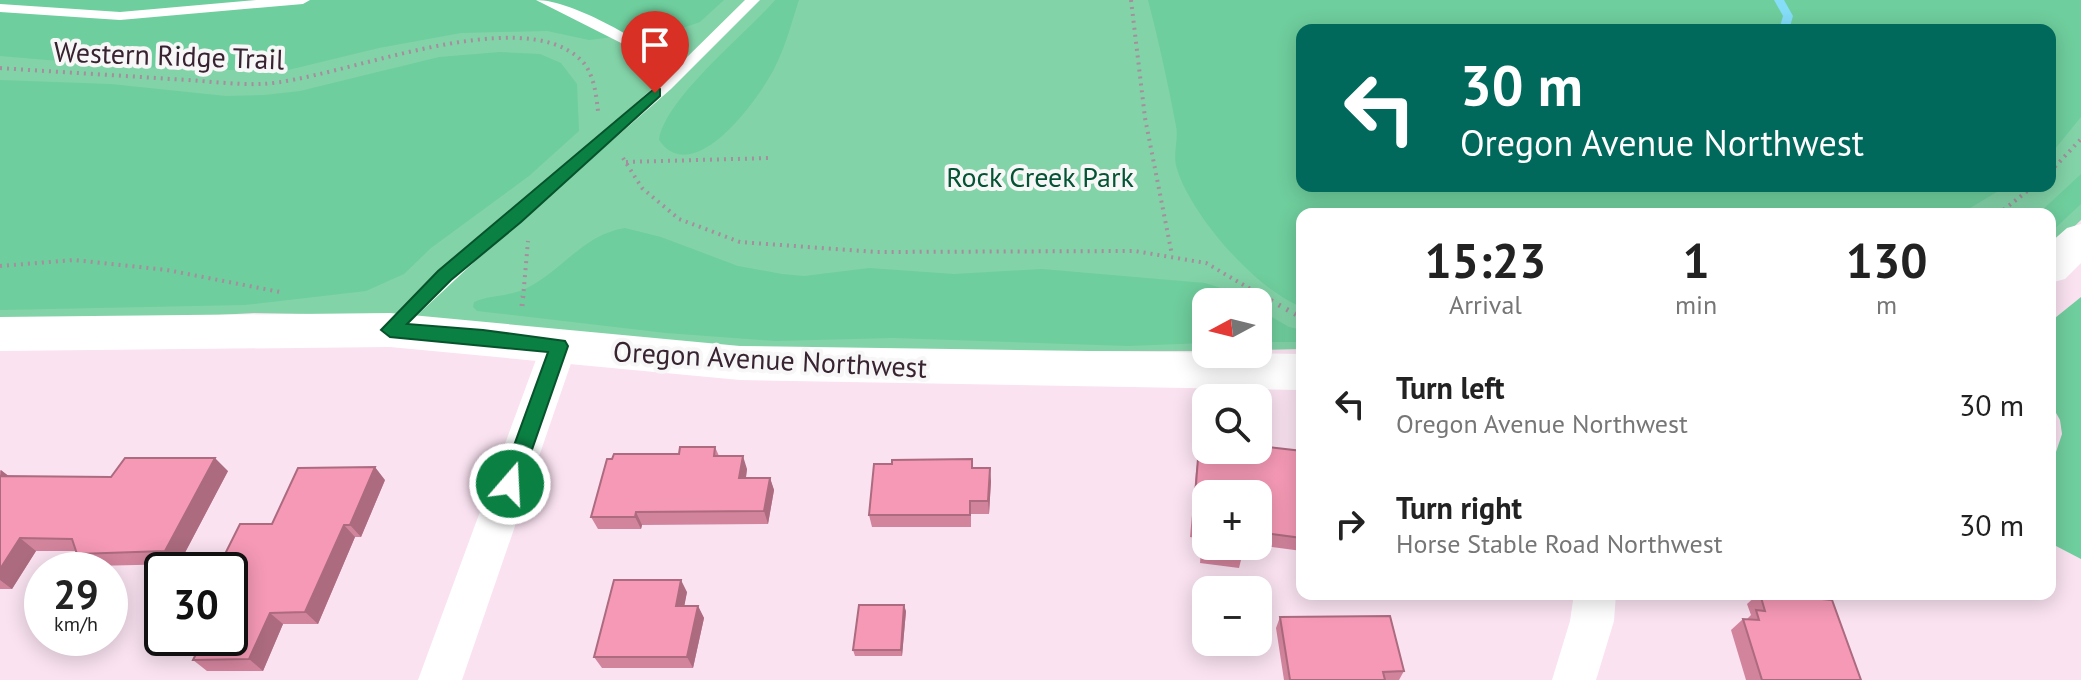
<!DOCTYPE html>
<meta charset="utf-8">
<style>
:root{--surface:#fff;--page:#f6f6f6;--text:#222;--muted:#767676}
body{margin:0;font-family:"PT Sans",sans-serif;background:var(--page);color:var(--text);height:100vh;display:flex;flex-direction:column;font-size:30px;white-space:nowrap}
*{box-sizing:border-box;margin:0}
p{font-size:26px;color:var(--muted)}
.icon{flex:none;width:44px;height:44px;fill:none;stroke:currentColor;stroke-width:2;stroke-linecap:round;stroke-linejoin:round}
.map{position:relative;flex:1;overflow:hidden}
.side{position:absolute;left:1296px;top:208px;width:760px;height:392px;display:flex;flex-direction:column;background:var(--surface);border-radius:16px;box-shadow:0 4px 20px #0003}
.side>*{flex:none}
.banner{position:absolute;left:1296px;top:24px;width:760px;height:168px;border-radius:16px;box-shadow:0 4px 20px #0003;background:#00695c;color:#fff;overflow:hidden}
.needle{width:52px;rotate:263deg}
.buttons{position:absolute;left:1192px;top:288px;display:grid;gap:16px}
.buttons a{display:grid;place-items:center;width:80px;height:80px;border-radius:16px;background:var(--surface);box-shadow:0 4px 20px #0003;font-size:40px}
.speed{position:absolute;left:24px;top:552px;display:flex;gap:16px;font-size:40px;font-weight:700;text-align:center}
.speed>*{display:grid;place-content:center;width:104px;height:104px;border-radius:50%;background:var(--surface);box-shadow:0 4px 20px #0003;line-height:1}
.speed small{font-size:20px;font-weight:400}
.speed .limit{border:4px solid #111;border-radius:12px;background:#fff;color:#111}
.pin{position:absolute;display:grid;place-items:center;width:68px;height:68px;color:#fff;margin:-82px -34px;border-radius:50% 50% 50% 0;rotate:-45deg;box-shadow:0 0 8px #0007}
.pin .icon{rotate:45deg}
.me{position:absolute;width:88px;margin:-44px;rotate:19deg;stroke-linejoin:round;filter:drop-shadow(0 0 6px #0008)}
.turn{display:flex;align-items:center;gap:28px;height:168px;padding:0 32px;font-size:36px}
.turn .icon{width:104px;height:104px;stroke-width:2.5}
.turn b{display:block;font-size:56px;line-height:68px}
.eta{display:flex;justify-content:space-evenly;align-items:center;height:136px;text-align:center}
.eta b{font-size:48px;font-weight:700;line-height:56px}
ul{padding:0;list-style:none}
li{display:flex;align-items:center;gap:24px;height:120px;padding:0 32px}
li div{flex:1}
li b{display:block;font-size:30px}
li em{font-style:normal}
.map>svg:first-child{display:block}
.green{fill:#83d3a8;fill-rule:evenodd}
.forest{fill:#6fce9d}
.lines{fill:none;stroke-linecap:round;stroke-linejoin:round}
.stream{fill:#85ddf8;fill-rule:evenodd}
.path-far1{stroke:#a58e9d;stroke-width:4;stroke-dasharray:2 5;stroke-linecap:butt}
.path{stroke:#a58e9d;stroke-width:5;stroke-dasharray:2 7;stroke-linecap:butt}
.lane{fill:#fff;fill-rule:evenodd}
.street{fill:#fff;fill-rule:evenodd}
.secondary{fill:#fff;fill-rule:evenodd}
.wall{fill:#d3849d}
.shaded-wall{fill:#ac6b7f}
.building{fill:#f599b6;stroke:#ac6b7f;stroke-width:2}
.route{fill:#0b8043;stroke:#07532c;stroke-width:2}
.labels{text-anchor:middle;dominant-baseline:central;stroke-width:8;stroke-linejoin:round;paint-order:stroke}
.street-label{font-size:28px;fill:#382331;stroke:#f7f7f7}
.park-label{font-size:28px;fill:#045335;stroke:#f7f7f7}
</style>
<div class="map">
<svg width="2081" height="680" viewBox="0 0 2081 680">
<rect width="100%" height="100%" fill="#fae2f1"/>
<path class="green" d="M0 0H2081V220L2050 250V214H1302V349L1258 350V302H1206V351H766L370 315 254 313 165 318H0ZM1302 30H2050V186H1302Z"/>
<path class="forest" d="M0 0H724L700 22 680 29 589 40 547 31 461 33 379 48 280 72 117 66 0 56Z
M775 0H799C792 21 786 45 776 65 762 95 694 191 659 140 665 98 747 33 775 0Z
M1148 0H2081V117L2050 155V30H1302V186H2007L1960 214H1302V307C1256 290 1191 215 1177 169 1172 154 1179 140 1176 126 1168 84 1159 42 1148 0Z
M500 52 540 54 561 63 577 84 579 131 529 176 431 248 404 274 366 291 245 305 0 310V80L111 84 226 96 264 95 300 91 439 57Z
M2081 174V204L2050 233V214H2038Z
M625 228 661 237 738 266 782 274 804 276 869 268 954 274 1042 269 1205 283 1221 288 1246 302H1206V343L1128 346 893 338 776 341 666 333 477 311 473 307 474 302C491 294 511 297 529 287 563 269 585 234 625 228Z
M2081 297V559L2056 546 2050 538V470L2062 434 2060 420 2050 402V322Z
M1258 309 1289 327 1302 330V342H1258Z"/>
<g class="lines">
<path class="stream" d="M1774 0H1784L1793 16 1789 30H1779L1783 16Z"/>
<path class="path-far1" d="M1131 0 1145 118 1172 255
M0 68C57 72 114 75 170 79 200 80 232 85 262 84 339 80 519 0 581 60 594 73 596 94 598 111
M623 158 642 188 679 219 740 242 876 252 1135 251 1206 263 1266 298
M626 162 770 158
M2050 172 2081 139
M1998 214 2034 186
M0 266 74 260 167 270 280 292
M523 298 528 241"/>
<path class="path" d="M1263 296 1302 318
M522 306 523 296"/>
<path class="lane" d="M256 0H310L303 4 120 20 0 12V4L120 12Z
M536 0C575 0 644 44 678 66L745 0H760L671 89 486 251 396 335H384L381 330 384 325 670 73 629 47Z"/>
<path class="street" d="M559 332 572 336 577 346 462 680H418L541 346 546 336Z
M1574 594H1616L1614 621 1596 680H1552L1570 621Z"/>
<path class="secondary" d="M2081 224V263L2065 279 2050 283V243L2067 228Z
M390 313 740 346 1302 354V390L740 380 390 347 0 351V317Z"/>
</g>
<path class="wall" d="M715 447 719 456 747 469 746 478H770L774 490 768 524 642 525 641 529H598L591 517 679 454Z
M1213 450 1302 451V551L1258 545V494H1206L1242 556 1239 568 1200 563 1202 539 1190 537 1196 471 1198 458 1212 459Z
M972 468 991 481 989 514H971V527H872L869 515Z
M0 470 9 476 111 477 228 471 179 564 93 566 77 554 76 551H36L12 589H0Z
M385 480 361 537H355L318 624H283L263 671H207L193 660Z
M687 592 684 606H698L704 618 693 668H602L594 657Z
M1758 594H1774L1861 680H1746L1731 630 1743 619H1747L1751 615 1747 604Z
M906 611 902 656H855L853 650Z
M1280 617 1404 671 1399 680H1284L1276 628Z"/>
<path class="shaded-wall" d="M743 456 747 469 744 490 739 478Z
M215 458 228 471 179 564 165 551Z
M375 467 385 480 361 537 350 525Z
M990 468 991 481 989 514 988 501Z
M1 470 17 483 0 480Z
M770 478 774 490 768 524 764 511Z
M636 512 642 525 641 529 635 517Z
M344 525 355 537 318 624 305 612Z
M20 538 36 551 12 589 0 580V569Z
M681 580 687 592 682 618 676 606Z
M904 605 906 611 902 656 901 650Z
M698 606 704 618 693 668 687 657Z
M270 613 283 624 263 671 249 659Z"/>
<path class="building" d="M1258 446 1302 451V538L1258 532V494H1206V546H1243L1242 556 1203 551 1205 526 1193 524 1198 458 1214 460V450H1258Z
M680 447H715L714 456H743L739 478H770L764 511 636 512 635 517H591L607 459H612L614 454H679Z
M125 458H215L165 551 77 554 72 539 20 538 0 569V476L111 477Z
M972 459V468H990L988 501H970V515H869L874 464H892V460Z
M375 467 350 525H344L305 612 270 613 249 659 193 660 204 638H230V570H217L240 524H272L298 468Z
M614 580H681L676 606H698L687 657H594Z
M1760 594H1774L1832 600 1861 680H1762L1743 619 1759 620 1756 610 1765 611Z
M859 605H904L901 650H853Z
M1390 616 1404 671 1383 672 1385 680H1290L1280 617Z"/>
<path class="route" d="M655 88 660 89V96L521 222 451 280 407 324 483 330 565 341 568 346 520 484 517 490 510 492 503 490 500 484 548 352 390 337 381 330 438 271Z"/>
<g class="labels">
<g class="street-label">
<text transform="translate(169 55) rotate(2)">Western Ridge Trail</text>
<text transform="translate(770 359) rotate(3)">Oregon Avenue Northwest</text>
</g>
<g class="park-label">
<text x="1040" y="176">Rock Creek Park</text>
</g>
</g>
</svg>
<div class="buttons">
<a><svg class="needle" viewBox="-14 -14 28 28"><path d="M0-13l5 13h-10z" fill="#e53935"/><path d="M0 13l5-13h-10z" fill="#767676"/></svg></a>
<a><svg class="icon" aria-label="search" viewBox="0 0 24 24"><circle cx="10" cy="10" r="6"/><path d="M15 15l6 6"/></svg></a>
<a>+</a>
<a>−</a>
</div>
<div class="speed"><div>29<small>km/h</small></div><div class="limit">30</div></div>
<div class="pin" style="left:655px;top:93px;background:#d93025"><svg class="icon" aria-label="arrive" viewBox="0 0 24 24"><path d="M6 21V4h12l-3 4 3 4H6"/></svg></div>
<svg class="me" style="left:510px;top:484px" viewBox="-20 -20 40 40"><circle r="17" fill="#0b8043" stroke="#fff" stroke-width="3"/><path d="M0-11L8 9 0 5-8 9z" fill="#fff"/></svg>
<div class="banner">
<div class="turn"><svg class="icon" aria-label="left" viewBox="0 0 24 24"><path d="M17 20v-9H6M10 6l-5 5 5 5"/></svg><div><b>30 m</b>Oregon Avenue Northwest</div></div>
</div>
<section class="side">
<div class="eta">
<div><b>15:23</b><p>Arrival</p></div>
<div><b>1</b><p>min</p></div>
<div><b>130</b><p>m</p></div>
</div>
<ul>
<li><svg class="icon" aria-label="left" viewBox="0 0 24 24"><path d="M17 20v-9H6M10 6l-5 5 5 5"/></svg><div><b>Turn left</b><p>Oregon Avenue Northwest</p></div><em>30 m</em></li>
<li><svg class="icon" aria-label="right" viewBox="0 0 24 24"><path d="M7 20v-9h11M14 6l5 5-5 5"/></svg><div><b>Turn right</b><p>Horse Stable Road Northwest</p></div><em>30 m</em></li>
</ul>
</section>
</div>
